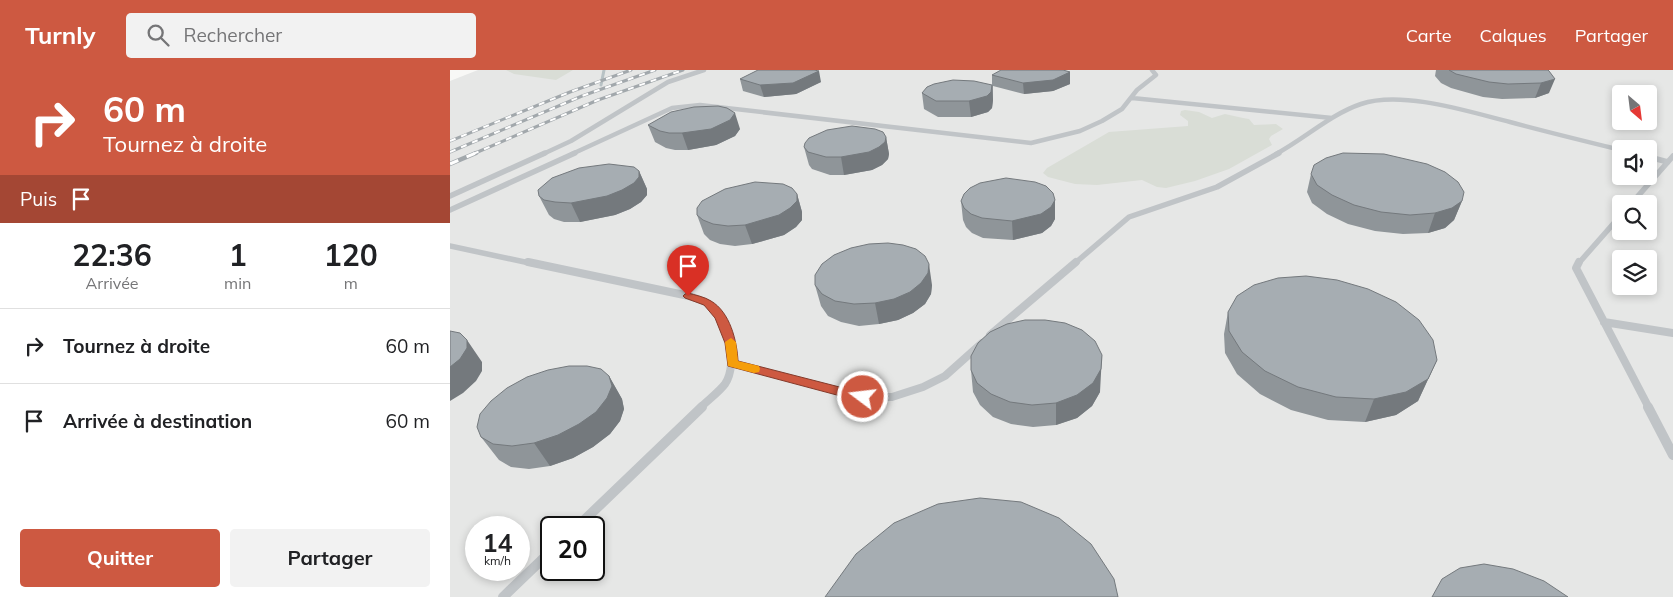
<!DOCTYPE html>
<html lang="fr">
<meta charset="utf-8">
<style>
:root{--surface:#fff;--page:#f2f2f2;--text:#202124;--muted:#757577;--line:#e0e0e0;--accent:#cd5941}
body{margin:0;font-family:Mulish,sans-serif;background:var(--page);color:var(--text);height:100vh;display:flex;flex-direction:column;font-size:19px;white-space:nowrap}
*{box-sizing:border-box;margin:0}
p{font-size:16px;color:var(--muted)}
.icon{flex:none;width:28px;height:28px;fill:none;stroke:currentColor;stroke-width:2;stroke-linecap:round;stroke-linejoin:round}
.map{position:relative;flex:1;overflow:hidden}
.side{display:flex;flex-direction:column;background:var(--surface);width:450px}
.side>*{flex:none}
.top-card{background:#cd5941;color:#fff;overflow:hidden}
.needle{width:32px;rotate:152deg}
.controls{position:absolute;left:1162px;top:15px;display:grid;gap:10px}
.controls a{display:grid;place-items:center;width:45px;height:45px;border-radius:5px;background:var(--surface);box-shadow:0 2px 8px #0003;font-size:25px}
.speed{position:absolute;left:15px;top:446px;display:flex;gap:10px;font-size:25px;font-weight:700;text-align:center}
.speed>*{display:grid;place-content:center;width:65px;height:65px;border-radius:50%;background:var(--surface);box-shadow:0 2px 8px #0003;line-height:1}
.speed small{font-size:12px;font-weight:400}
.speed .limit{border:2px solid #111;border-radius:8px;background:#fff;color:#111}
.pin{position:absolute;display:grid;place-items:center;width:42px;height:42px;color:#fff;margin:-51px -21px;border-radius:50% 50% 50% 0;rotate:-45deg;box-shadow:0 0 5px #0007}
.pin .icon{rotate:45deg}
.me{position:absolute;width:55px;margin:-28px;rotate:285deg;stroke-linejoin:round;filter:drop-shadow(0 0 4px #0008)}
.turn{display:flex;align-items:center;gap:18px;height:105px;padding:0 20px;font-size:22px}
.turn .icon{width:65px;height:65px;stroke-width:2.5}
.turn b{display:block;font-size:35px;line-height:42px}
.then{display:flex;align-items:center;height:48px;padding:0 20px;background:#0003;gap:10px;font-size:19px}
.eta{display:flex;justify-content:space-evenly;align-items:center;height:85px;text-align:center}
.eta b{font-size:30px;font-weight:700;line-height:35px}
.primary-button{display:flex;gap:10px;margin-top:auto;padding:10px 20px}
.primary-button a{flex:1;height:58px;border-radius:5px;background:var(--accent);color:#fff;font-size:20px;font-weight:700;line-height:58px;text-align:center}
.primary-button a+a{background:var(--page);color:var(--text)}
ul{padding:0;list-style:none}
li{display:flex;align-items:center;gap:15px;height:75px;padding:0 20px;border-top:1px solid var(--line)}
li div{flex:1}
li b{display:block;font-size:19px}
li em{font-style:normal}
header{display:flex;align-items:center;gap:30px;box-sizing:border-box;height:70px;padding:0 25px;background:var(--accent);color:#fff}
header strong{font-size:24px}
nav{display:flex;gap:28px;margin-inline-start:auto;font-size:18px}
.search{width:350px;height:45px;background:var(--page);display:flex;align-items:center;gap:12px;box-sizing:border-box;padding:0 18px;border-radius:5px;color:var(--muted);font-size:19px}
main{display:flex;flex:1;min-height:0}
.map>svg:first-child{display:block}
.built{fill:#e6e7e6;fill-rule:evenodd}
.green{fill:#d9ddd6}
.lines{fill:none;stroke-linecap:round;stroke-linejoin:round}
.stream{stroke:#b8c2c5;stroke-width:3}
.service-far3{stroke:#c0c4c7;stroke-width:4.5}
.service-far2{stroke:#c0c4c7;stroke-width:5.5}
.service-far1{stroke:#c0c4c7;stroke-width:8}
.service{stroke:#c0c4c7;stroke-width:10}
.rail-far1-casing{stroke:#a2a8ac;stroke-width:3}
.rail-casing{stroke:#a2a8ac;stroke-width:4.5}
.rail-far1{stroke:#fff;stroke-width:2;stroke-dasharray:6;stroke-linecap:butt}
.rail{stroke:#fff;stroke-width:3;stroke-dasharray:9;stroke-linecap:butt}
.wall{fill:#8f9599}
.shaded-wall{fill:#74797d}
.building{fill:#a6adb2;stroke:#74797d}
.route{fill:#cd5941;stroke:#853a2a}
.slow{fill:#f59e0b}
</style>
<header>
<strong>Turnly</strong>
<div class="search"><svg class="icon" aria-label="search" viewBox="0 0 24 24"><circle cx="10" cy="10" r="6"/><path d="M15 15l6 6"/></svg>Rechercher</div>
<nav><a>Carte</a><a>Calques</a><a>Partager</a></nav>
</header>
<main>
<section class="side">
<div class="top-card">
<div class="turn"><svg class="icon" aria-label="right" viewBox="0 0 24 24"><path d="M7 20v-9h11M14 6l5 5-5 5"/></svg><div><b>60 m</b>Tournez à droite</div></div>
<div class="then">Puis<svg class="icon" aria-label="arrive" viewBox="0 0 24 24"><path d="M6 21V4h12l-3 4 3 4H6"/></svg></div>
</div>
<div class="eta">
<div><b>22:36</b><p>Arrivée</p></div>
<div><b>1</b><p>min</p></div>
<div><b>120</b><p>m</p></div>
</div>
<ul>
<li><svg class="icon" aria-label="right" viewBox="0 0 24 24"><path d="M7 20v-9h11M14 6l5 5-5 5"/></svg><div><b>Tournez à droite</b></div><em>60 m</em></li>
<li><svg class="icon" aria-label="arrive" viewBox="0 0 24 24"><path d="M6 21V4h12l-3 4 3 4H6"/></svg><div><b>Arrivée à destination</b></div><em>60 m</em></li>
</ul>
<div class="primary-button"><a>Quitter</a><a>Partager</a></div>
</section>
<div class="map">
<svg width="1223" height="527" viewBox="0 0 1223 527">
<rect width="100%" height="100%" fill="#f8f8f6"/>
<path class="built" d="M28 0H1223V527H0V11ZM1171 24H1199V51H1171ZM1171 79H1199V106H1171ZM1171 134H1199V161H1171ZM1171 189H1199V216H1171ZM26 458H69V500H26ZM101 458H144V500H101Z"/>
<path class="green" d="M56 0H123L106 10 64 4Z
M735 40 749 42 762 48 775 44 793 48 799 49 804 55 826 54 833 59 821 66 819 69 822 75 779 99 745 111 716 118 707 117 692 110 647 115 625 114 598 107 593 103 597 98 659 62 738 56V51L730 45 731 41Z"/>
<g class="lines">
<path class="stream" d="M151 15 154 0"/>
<path class="service-far3" d="M682 28 882 48
M93 84 121 71 218 12 254 0
M122 84 222 38 250 35 581 73 630 61 652 51 672 39 687 20 706 5 702 0
M826 84C854 69 881 44 911 34 952 20 1020 42 1060 52 1097 62 1134 71 1171 80"/>
<path class="service-far2" d="M1199 87 1218 92
M0 126 95 83
M1181 134 1223 86
M0 140 125 83
M0 176 84 194
M624 194 679 147 767 117 829 83
M1128 194 1171 145"/>
<path class="service-far1" d="M78 192 239 226C245 228 252 230 257 233 278 246 289 293 275 314 269 322 258 330 250 338
M1129 192 1126 198 1199 338
M1154 252 1223 263
M540 265 626 192
M282 293 413 327H442L473 317 495 306 532 273"/>
<path class="service" d="M1198 337 1223 385
M126 458 252 337
M53 527 101 481"/>
<defs>
<path id="rail-far1" d="M0 71 120 22 181 0
M0 82 132 26 205 0
M23 84 148 30 233 0"/>
<path id="rail" d="M0 94 26 83"/>
</defs>
<use href="#rail-far1" class="rail-far1-casing"/>
<use href="#rail" class="rail-casing"/>
<use href="#rail-far1" class="rail-far1"/>
<use href="#rail" class="rail"/>
</g>
<path class="wall" d="M986 0H1098L1099 23 1085 28 1052 29 1033 27 1001 18 991 13 985 6Z
M620 2V14L603 21 574 24 543 16V30L542 38 538 42 521 47H488L474 39 472 23 542 15V5Z
M290 9 371 12 346 24 314 27 293 21Z
M198 55 290 59 285 66 266 75 238 80H225L216 78 205 72Z
M436 67 439 84 438 89 432 95 422 100 394 105H380L362 99 359 95 354 77Z
M189 101 197 119V125L191 132 180 139 165 145 130 152H114L104 149 99 145 89 126Z
M861 104 1012 131 1004 150 995 158 978 163 953 164 925 161 898 154 877 144 862 133 857 122Z
M347 124 352 142V150L346 157 334 165 302 174 285 176 270 174 260 170 254 164 247 145Z
M605 130V149L601 156 592 163 563 170 533 168 522 163 516 157 513 150 511 131Z
M365 215H482L481 224 475 234 463 243 448 250 429 254 409 256 391 252 378 246 371 236Z
M778 242 987 290 968 331 946 345 915 352 878 350 841 340 810 324 787 304 775 283 774 264Z
M521 300 650 322 642 336 627 348 606 355 583 357 561 354 543 347 530 335 523 322Z
M159 306 172 329 174 339 170 351 160 364 143 377 123 388 100 396 79 399 61 397 49 390 31 367Z"/>
<path class="shaded-wall" d="M369 1 371 12 346 24 314 27 310 15Z
M620 2V14L603 21 574 24 573 13Z
M1105 9 1099 23 1085 28 1091 13Z
M542 15 543 30 542 38 538 42 521 47 519 31Z
M285 43 290 59 285 66 266 75 238 80 232 63Z
M436 67 439 84 438 89 432 95 422 100 394 105 391 87Z
M189 101 197 119V125L191 132 180 139 165 145 130 152 121 133Z
M347 124 352 142V150L346 157 334 165 302 174 295 155Z
M605 130V149L601 156 592 163 563 170 562 151Z
M1012 131 1004 150 995 158 978 163 985 143Z
M479 194 482 215 481 224 475 234 463 243 448 250 429 254 425 233Z
M17 270 32 292V301L26 311 13 323 0 331V297Z
M652 285 650 322 642 336 627 348 606 355V333Z
M987 290 968 331 946 345 915 352 924 329Z
M159 306 172 329 174 339 170 351 160 364 143 377 123 388 100 396 84 373Z"/>
<path class="building" d="M308 0H364L369 1 343 13 310 15 290 9Z
M551 0H613L620 2 603 10 573 13 542 5Z
M999 0H1098L1099 1 1105 9 1091 13 1058 14 1039 12 1006 4Z
M503 10 524 11 542 15 541 22 537 26 519 31H486L472 23 477 17 484 14Z
M268 36 277 38 285 43 280 50 261 59 232 63H219L210 61 198 55 221 42 244 37Z
M402 56 425 59 433 62 436 67 435 72 429 77 419 82 391 87H376L358 82 354 77 355 73 359 68 377 60Z
M893 83 934 84 977 94 995 102 1008 112 1014 122 1012 131 1002 138 985 143 960 145 931 142 904 135 882 125 867 115 861 104 864 95 876 88Z
M159 94 184 97 189 101V107L184 113 172 120 157 126 121 133 105 132 94 130 89 126 88 120 102 108 129 98Z
M556 108 585 112 596 116 603 123 605 130 601 137 591 144 562 151 532 148 521 144 514 138 511 131 514 124 520 118 530 113Z
M305 112 333 114 342 118 347 124V131L340 138 329 145 295 155 278 156 263 154 253 150 247 145V138L252 131 275 119Z
M438 173 453 175 466 179 475 186 479 194 478 203 471 213 460 222 444 229 425 233 404 234 385 231 372 224 365 215V205L372 194 384 185 401 178 419 174Z
M856 206 887 210 918 219 946 232 969 250 983 270 987 290 978 309 956 322 924 329 886 327 848 317 815 301 792 282 779 261 778 242 787 226 804 215 828 208Z
M575 250H595L615 253 632 260 645 271 652 285 651 299 643 313 627 325 606 333 582 335 560 332 541 324 527 313 521 300V286L528 273 540 262 557 254Z
M0 261 10 263 17 270V278L10 289 0 297Z
M119 296H137L151 299 159 306 162 316 157 328 146 342 129 354 108 365 84 373 62 376 43 374 31 367 27 357 30 344 41 331 57 318 77 307 98 300Z
M530 428 571 432 609 448 641 474 664 509 668 527H375L406 484 444 453 488 434Z
M1034 494 1063 499 1094 511 1118 527H982L992 509 1010 498Z"/>
<path class="route" d="M238 223C245 225 255 227 261 231 280 242 287 271 288 291L413 323 419 327 413 332 278 296 275 273 265 248 254 235 235 228 233 226 235 224Z"/>
<path class="slow" d="M281 268 286 272 288 291 309 296 310 299 309 302 304 303 278 296 275 272Z"/>
</svg>
<div class="controls">
<a><svg class="needle" viewBox="-14 -14 28 28"><path d="M0-13l5 13h-10z" fill="#e53935"/><path d="M0 13l5-13h-10z" fill="#757577"/></svg></a>
<a><svg class="icon" aria-label="sound" viewBox="0 0 24 24"><path d="M4 9h4l5-4v14l-5-4H4zM17 9q2 3 0 6"/></svg></a>
<a><svg class="icon" aria-label="search" viewBox="0 0 24 24"><circle cx="10" cy="10" r="6"/><path d="M15 15l6 6"/></svg></a>
<a><svg class="icon" aria-label="layers" viewBox="0 0 24 24"><path d="M12 4l9 5-9 5-9-5zM3 14l9 5 9-5"/></svg></a>
</div>
<div class="speed"><div>14<small>km/h</small></div><div class="limit">20</div></div>
<div class="pin" style="left:238px;top:226px;background:#d93025"><svg class="icon" aria-label="arrive" viewBox="0 0 24 24"><path d="M6 21V4h12l-3 4 3 4H6"/></svg></div>
<svg class="me" style="left:413px;top:327px" viewBox="-20 -20 40 40"><circle r="17" fill="#cd5941" stroke="#fff" stroke-width="3"/><path d="M0-11L8 9 0 5-8 9z" fill="#fff"/></svg>
</div>
</main>
